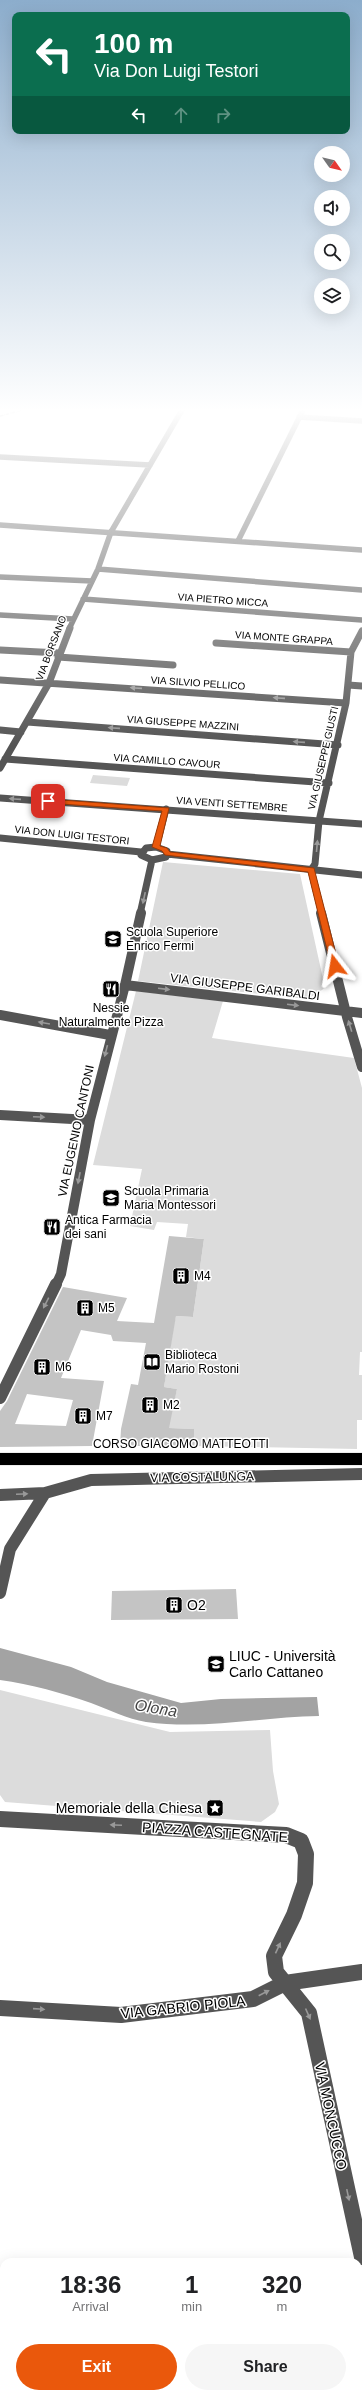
<!DOCTYPE html>
<meta charset="utf-8">
<style>
:root{--surface:#fff;--page:#f6f6f6;--text:#202124;--muted:#757577;--accent:#ea580c}
body{margin:0;font-family:Arial,sans-serif;background:var(--page);color:var(--text);height:100vh;display:flex;flex-direction:column;font-size:15px;white-space:nowrap}
*{box-sizing:border-box;margin:0}
p{font-size:13px;color:var(--muted)}
.icon{flex:none;width:22px;height:22px;fill:none;stroke:currentColor;stroke-width:2;stroke-linecap:round;stroke-linejoin:round}
.map{position:relative;flex:1;overflow:hidden}
.drawer{position:absolute;left:0px;top:2258px;width:362px;height:140px;display:flex;flex-direction:column;background:var(--surface);border-radius:12px 12px 0 0;box-shadow:0 4px 16px #0002}
.drawer>*{flex:none}
.hud{position:absolute;left:12px;top:12px;width:338px;height:122px;border-radius:8px;box-shadow:0 4px 16px #0002;background:#0b6e4f;color:#fff;overflow:hidden}
.needle{width:26px;rotate:124deg}
.controls{position:absolute;left:314px;top:146px;display:grid;gap:8px}
.controls a{display:grid;place-items:center;width:36px;height:36px;border-radius:50%;background:var(--surface);box-shadow:0 4px 16px #0002;font-size:20px}
.pin{position:absolute;display:grid;place-items:center;width:34px;height:34px;color:#fff;margin:-17px;border-radius:8px;box-shadow:0 2px 6px #0006}
.me{position:absolute;width:44px;margin:-22px;rotate:346deg;stroke-linejoin:round;filter:drop-shadow(0 0 3px #0008)}
.turn{display:flex;align-items:center;gap:14px;height:84px;padding:0 16px;font-size:18px}
.turn .icon{width:52px;height:52px;stroke-width:2.5}
.turn b{display:block;font-size:28px;line-height:34px}
.lanes{display:flex;align-items:center;height:38px;padding:0 16px;background:#0003;justify-content:center;gap:20px;direction:ltr}
.lanes .off{opacity:.35}
.eta{display:flex;justify-content:space-evenly;align-items:center;height:68px;text-align:center}
.eta b{font-size:24px;font-weight:700;line-height:28px}
.cta{display:flex;gap:8px;margin-top:auto;padding:8px 16px}
.cta a{flex:1;height:46px;border-radius:24px;background:var(--accent);color:#fff;font-size:16px;font-weight:700;line-height:46px;text-align:center}
.cta a+a{background:var(--page);color:var(--text)}
.map>svg:first-child{display:block}
.green{fill:#dcdcdc}
.water{fill:#a3a3a3}
.building{fill:#c4c4c4;fill-rule:evenodd}
.lines{fill:none;stroke-linecap:round;stroke-linejoin:round}
.major-casing{stroke:#dbdbdb;stroke-width:13}
.minor-far4{stroke:#555;stroke-width:5.5}
.minor-far3{stroke:#555;stroke-width:7}
.minor-far2{stroke:#555;stroke-width:10}
.minor-far1{stroke:#555;stroke-width:12}
.minor{stroke:#555;stroke-width:16}
.major{stroke:#000;stroke-width:12}
.rail{stroke:#000;stroke-width:1.5;stroke-dasharray:3.5 1 0.5 1;stroke-linecap:butt}
.oneway{fill:#999}
.route{fill:#ea580c;stroke:#983908}
.labels{text-anchor:middle;dominant-baseline:central;stroke-width:3;stroke-linejoin:round;paint-order:stroke}
.far-street-label{font-size:10px;fill:#000;stroke:#fff}
.poi-label{font-size:12px;fill:#000;stroke:#fff;text-anchor:start}
.street-label{font-size:12px;fill:#000;stroke:#fff}
.near-poi-label{font-size:14px;fill:#000;stroke:#fff;text-anchor:start}
.near-street-label{font-size:14px;fill:#000;stroke:#fff}
.near-water-label{font-size:16px;font-style:italic;fill:#444;stroke:#fff}
</style>
<div class="map">
<svg width="362" height="2398" viewBox="0 0 362 2398">
<rect width="100%" height="100%" fill="#fff"/>
<path class="green" d="M93 775 130 778 127 786 90 783Z
M163 862 300 874 325 988 308 999 138 981Z
M136 991 223 1001 212 1038 354 1058 362 1088V1352H360L359 1375H362V1420H357V1449L194 1446V1429L168 1428 177 1389 164 1387 174 1324 176 1316 193 1317 204 1239 186 1237 188 1224 157 1222 154 1230 130 1226 142 1169 93 1165Z
M0 1690 170 1732 270 1730 273 1771 279 1804 275 1812 261 1822 5 1802 0 1795Z"/>
<path class="water" d="M0 1648 71 1667 107 1682 181 1703 221 1699 317 1697 319 1716C261 1717 205 1730 146 1722 127 1719 110 1710 91 1703 62 1693 31 1684 0 1680Z"/>
<path class="building" d="M169 1236 204 1239 193 1317 176 1316 164 1387 177 1389 169 1428 194 1429V1446H120L121 1429 131 1384 138 1385 146 1343 113 1341 111 1335 81 1330 61 1378 104 1381 92 1446 0 1447V1411L7 1401 63 1287 127 1298 117 1321 154 1323ZM27 1394 73 1400 66 1426 15 1424Z
M236 1589 238 1619 111 1620 112 1591Z"/>
<g class="lines">
<defs>
<path id="major" d="M0 1459H362"/>
</defs>
<use href="#major" class="major-casing"/>
<path class="minor-far4" d="M299 417 362 421
M0 457 150 465
M0 525 362 550
M238 541 303 410
M98 569 362 590
M0 577 92 581
M83 599 362 620
M0 615 73 619
M69 629 98 569 111 532 182 410"/>
<path class="minor-far3" d="M216 643 351 652
M0 650 60 653
M58 657 173 665
M0 680 346 703
M348 685 362 686
M27 722 338 745
M0 730 21 732
M5 759 329 783
M0 768 49 683 70 628
M0 798 362 824
M0 838 141 852
M156 847 167 851 166 857 152 860 141 855 146 848Z
M156 847 166 809
M167 854 362 875
M140 914 152 860
M322 914 311 870 315 864 319 821 346 703 351 652 362 631"/>
<path class="minor-far2" d="M321 913 347 1017 362 1067
M125 985 362 1013
M0 1015 110 1035
M0 1115 90 1120
M56 1285 61 1274 90 1120 125 985 141 913"/>
<path class="minor-far1" d="M0 1398 56 1284
M0 1495 45 1493 91 1480 362 1474
M0 1593 10 1549 45 1493"/>
<path class="minor" d="M0 1819 286 1835 301 1841 306 1854 305 1883 294 1915 274 1956 276 1972 309 2013 362 2257
M0 2008 121 2015 253 1999 285 1983 362 1972"/>
<use href="#major" class="major"/>
<path class="rail" d="M0 416 23 410"/>
</g>
<defs><path id="oneway-solid" d="M-6-.8H1V-3.2L6.5 0L1 3.2V.8H-6Z"/></defs>
<g class="oneway">
<use href="#oneway-solid" transform="translate(136 688) rotate(-176)"/>
<use href="#oneway-solid" transform="translate(279 698) rotate(-176)"/>
<use href="#oneway-solid" transform="translate(114 728) rotate(-176)"/>
<use href="#oneway-solid" transform="translate(299 742) rotate(-176)"/>
<use href="#oneway-solid" transform="translate(15 799) rotate(-176)"/>
<use href="#oneway-solid" transform="translate(317 846) rotate(-85)"/>
<use href="#oneway-solid" transform="translate(144 898) rotate(102)"/>
<use href="#oneway-solid" transform="translate(164 989) rotate(7)"/>
<use href="#oneway-solid" transform="translate(293 1005) rotate(7)"/>
<use href="#oneway-solid" transform="translate(44 1023) rotate(-170)"/>
<use href="#oneway-solid" transform="translate(350 1026) rotate(-107)"/>
<use href="#oneway-solid" transform="translate(106 1051) rotate(104)"/>
<use href="#oneway-solid" transform="translate(39 1117) rotate(3)"/>
<use href="#oneway-solid" transform="translate(79 1178) rotate(101)"/>
<use href="#oneway-solid" transform="translate(46 1303) rotate(117)"/>
<use href="#oneway-solid" transform="translate(22 1494) rotate(-3)"/>
<use href="#oneway-solid" transform="translate(116 1825) rotate(-177)"/>
<use href="#oneway-solid" transform="translate(278 1948) rotate(-65)"/>
<use href="#oneway-solid" transform="translate(264 1993) rotate(-27)"/>
<use href="#oneway-solid" transform="translate(39 2009) rotate(4)"/>
<use href="#oneway-solid" transform="translate(308 2014) rotate(66)"/>
<use href="#oneway-solid" transform="translate(348 2195) rotate(78)"/>
</g>
<linearGradient id="sky" x2="0" y2="1"><stop stop-color="#8cadcc"/><stop offset="0.55" stop-color="#fff"/><stop offset="1" stop-color="#fff" stop-opacity="0"/></linearGradient>
<rect width="362" height="746" fill="url(#sky)"/>
<path class="route" d="M48 799 169 808 160 846 167 848 170 852 314 868 339 966 335 968 331 966 308 872 165 855 162 851 152 847 162 811 46 803Z"/>
<defs>
<symbol id="school-square" viewBox="-11 -11 22 22"><rect x="-9" y="-9" width="18" height="18" rx="4" fill="#000" stroke="#fff"/><path d="M0-5L7-2L0 1L-7-2ZM-4 1L0 2.5L4 1V4Q0 6-4 4Z" fill="#fff"/></symbol>
<symbol id="restaurant-square" viewBox="-11 -11 22 22"><rect x="-9" y="-9" width="18" height="18" rx="4" fill="#000" stroke="#fff"/><path d="M-5-6h1v4h1v-4h1v4h1v-4h1v5L-1.5 .5V6h-2V.5L-5-1ZM5-6V6H3V1.5H1.5Q1.5-4 5-6Z" fill="#fff"/></symbol>
<symbol id="building-square" viewBox="-11 -11 22 22"><rect x="-9" y="-9" width="18" height="18" rx="4" fill="#000" stroke="#fff"/><path d="M-4-6H4V6H1V3H-1V6H-4ZM-2.5-4.3h1.7v1.8h-1.7ZM.8-4.3h1.7v1.8H.8ZM-2.5-1h1.7V.8h-1.7ZM.8-1h1.7V.8H.8Z" fill="#fff"/></symbol>
<symbol id="library-square" viewBox="-11 -11 22 22"><rect x="-9" y="-9" width="18" height="18" rx="4" fill="#000" stroke="#fff"/><path d="M-6-4Q-3-5.5-.7-3.5V5Q-3 3-6 4ZM6-4Q3-5.5 .7-3.5V5Q3 3 6 4Z" fill="#fff"/></symbol>
<symbol id="university-square" viewBox="-11 -11 22 22"><rect x="-9" y="-9" width="18" height="18" rx="4" fill="#000" stroke="#fff"/><path d="M0-5L7-2L0 1L-7-2ZM-4 1L0 2.5L4 1V4Q0 6-4 4Z" fill="#fff"/></symbol>
<symbol id="sight-square" viewBox="-11 -11 22 22"><rect x="-9" y="-9" width="18" height="18" rx="4" fill="#000" stroke="#fff"/><path d="M0-6L1.8-2.2L6-1.7L2.9 1.2L3.7 5.4L0 3.3L-3.7 5.4L-2.9 1.2L-6-1.7L-1.8-2.2Z" fill="#fff"/></symbol>
</defs>
<g fill-rule="evenodd">
<use href="#school-square" x="103" y="929" width="20" height="20"/>
<use href="#restaurant-square" x="101" y="979" width="20" height="20"/>
<use href="#school-square" x="101" y="1188" width="20" height="20"/>
<use href="#restaurant-square" x="42" y="1217" width="20" height="20"/>
<use href="#building-square" x="171" y="1266" width="20" height="20"/>
<use href="#building-square" x="75" y="1298" width="20" height="20"/>
<use href="#library-square" x="142" y="1352" width="20" height="20"/>
<use href="#building-square" x="32" y="1357" width="20" height="20"/>
<use href="#building-square" x="140" y="1395" width="20" height="20"/>
<use href="#building-square" x="73" y="1406" width="20" height="20"/>
<use href="#building-square" x="164" y="1595" width="20" height="20"/>
<use href="#university-square" x="206" y="1654" width="20" height="20"/>
<use href="#sight-square" x="205" y="1798" width="20" height="20"/>
</g>
<g class="labels">
<g class="far-street-label">
<text transform="translate(223 600) rotate(4)">VIA PIETRO MICCA</text>
<text transform="translate(284 638) rotate(4)">VIA MONTE GRAPPA</text>
<text transform="translate(51 648) rotate(-69)">VIA BORSANO</text>
<text transform="translate(198 683) rotate(4)">VIA SILVIO PELLICO</text>
<text transform="translate(183 723) rotate(4)">VIA GIUSEPPE MAZZINI</text>
<text transform="translate(323 758) rotate(-77)">VIA GIUSEPPE GIUSTI</text>
<text transform="translate(167 761) rotate(4)">VIA CAMILLO CAVOUR</text>
<text transform="translate(232 804) rotate(4)">VIA VENTI SETTEMBRE</text>
<text transform="translate(72 835) rotate(6)">VIA DON LUIGI TESTORI</text>
</g>
<g class="poi-label">
<text x="126" y="932">Scuola Superiore<tspan x="126" dy="14">Enrico Fermi</tspan></text>
<text x="111" y="1008" text-anchor="middle">Nessie<tspan x="111" dy="14">Naturalmente Pizza</tspan></text>
<text x="124" y="1191">Scuola Primaria<tspan x="124" dy="14">Maria Montessori</tspan></text>
<text x="65" y="1220">Antica Farmacia<tspan x="65" dy="14">dei sani</tspan></text>
<text x="194" y="1276">M4</text>
<text x="98" y="1308">M5</text>
<text x="165" y="1355">Biblioteca<tspan x="165" dy="14">Mario Rostoni</tspan></text>
<text x="55" y="1367">M6</text>
<text x="163" y="1405">M2</text>
<text x="96" y="1416">M7</text>
</g>
<g class="street-label">
<text transform="translate(245 987) rotate(7)">VIA GIUSEPPE GARIBALDI</text>
<text transform="translate(76 1131) rotate(-78)">VIA EUGENIO CANTONI</text>
<text x="181" y="1444">CORSO GIACOMO MATTEOTTI</text>
<text transform="translate(202 1477) rotate(-1)">VIA COSTALUNGA</text>
</g>
<g class="near-poi-label">
<text x="187" y="1605">O2</text>
<text x="229" y="1656">LIUC - Università<tspan x="229" dy="16">Carlo Cattaneo</tspan></text>
<text x="202" y="1808" text-anchor="end">Memoriale della Chiesa</text>
</g>
<g class="near-street-label">
<text transform="translate(215 1832) rotate(4)">PIAZZA CASTEGNATE</text>
<text transform="translate(183 2007) rotate(-6)">VIA GABRIO PIOLA</text>
<text transform="translate(331 2116) rotate(78)">VIA MONCUCCO</text>
</g>
<g class="near-water-label">
<text transform="translate(156 1708) rotate(9)">Olona</text>
</g>
</g>
</svg>
<div class="controls">
<a><svg class="needle" viewBox="-14 -14 28 28"><path d="M0-13l5 13h-10z" fill="#e53935"/><path d="M0 13l5-13h-10z" fill="#757577"/></svg></a>
<a><svg class="icon" aria-label="sound" viewBox="0 0 24 24"><path d="M4 9h4l5-4v14l-5-4H4zM17 9q2 3 0 6"/></svg></a>
<a><svg class="icon" aria-label="search" viewBox="0 0 24 24"><circle cx="10" cy="10" r="6"/><path d="M15 15l6 6"/></svg></a>
<a><svg class="icon" aria-label="layers" viewBox="0 0 24 24"><path d="M12 4l9 5-9 5-9-5zM3 14l9 5 9-5"/></svg></a>
</div>
<div class="pin" style="left:48px;top:801px;background:#d93025"><svg class="icon" aria-label="arrive" viewBox="0 0 24 24"><path d="M6 21V4h12l-3 4 3 4H6"/></svg></div>
<svg class="me" style="left:335px;top:966px" viewBox="-20 -20 40 40"><path d="M0-17L14 15 0 8-14 15z" fill="#ea580c" stroke="#fff" stroke-width="4"/></svg>
<div class="hud">
<div class="turn"><svg class="icon" aria-label="left" viewBox="0 0 24 24"><path d="M17 20v-9H6M10 6l-5 5 5 5"/></svg><div><b>100 m</b>Via Don Luigi Testori</div></div>
<div class="lanes"><svg class="icon" aria-label="left" viewBox="0 0 24 24"><path d="M17 20v-9H6M10 6l-5 5 5 5"/></svg><svg class="icon off" aria-label="ahead" viewBox="0 0 24 24"><path d="M12 20V5M6 11l6-6 6 6"/></svg><svg class="icon off" aria-label="right" viewBox="0 0 24 24"><path d="M7 20v-9h11M14 6l5 5-5 5"/></svg></div>
</div>
<section class="drawer">
<div class="eta">
<div><b>18:36</b><p>Arrival</p></div>
<div><b>1</b><p>min</p></div>
<div><b>320</b><p>m</p></div>
</div>
<div class="cta"><a>Exit</a><a>Share</a></div>
</section>
</div>
